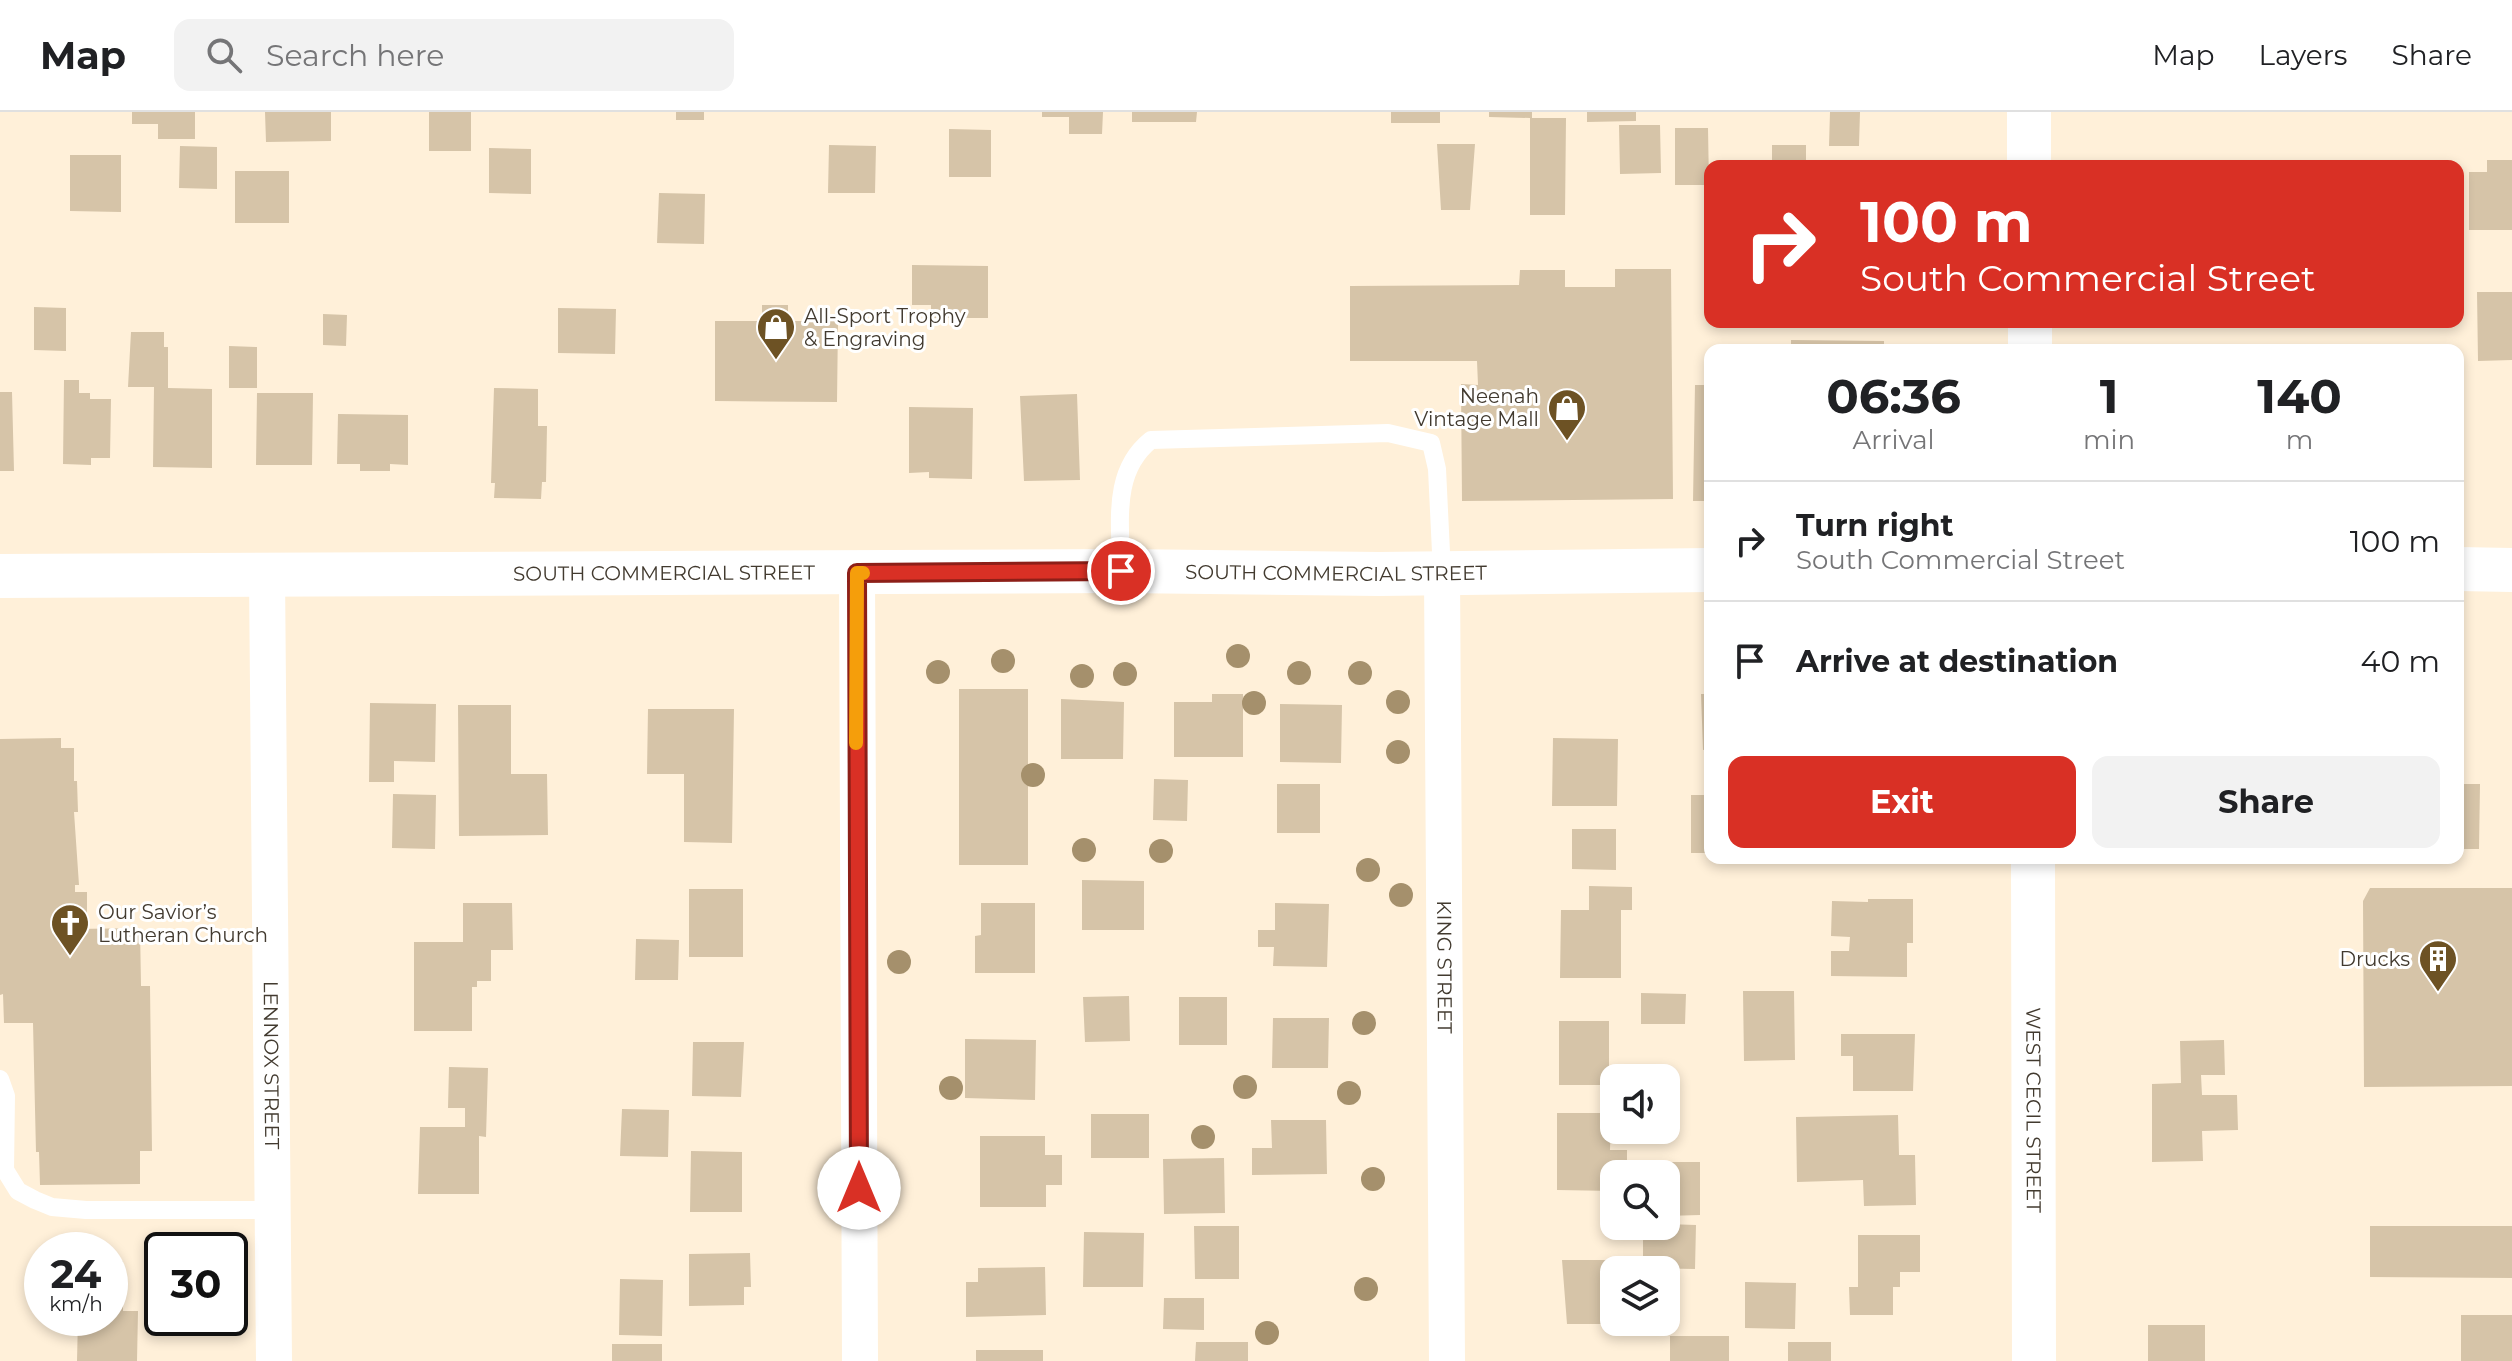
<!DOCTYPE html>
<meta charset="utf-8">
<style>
:root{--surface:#fff;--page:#f2f2f2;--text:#202124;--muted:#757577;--line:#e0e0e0;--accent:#d93025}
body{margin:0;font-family:Montserrat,sans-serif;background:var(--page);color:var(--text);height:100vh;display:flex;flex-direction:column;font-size:30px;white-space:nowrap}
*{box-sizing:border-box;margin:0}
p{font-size:26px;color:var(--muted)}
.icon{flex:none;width:44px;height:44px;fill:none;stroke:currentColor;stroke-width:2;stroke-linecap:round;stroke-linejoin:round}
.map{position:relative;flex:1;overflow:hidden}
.details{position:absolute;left:1704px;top:232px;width:760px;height:520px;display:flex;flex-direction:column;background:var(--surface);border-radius:16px;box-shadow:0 4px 12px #0003}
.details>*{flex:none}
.banner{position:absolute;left:1704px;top:48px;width:760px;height:168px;border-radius:16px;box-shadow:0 4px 12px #0003;background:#d93025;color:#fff;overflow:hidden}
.controls{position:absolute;left:1600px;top:952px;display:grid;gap:16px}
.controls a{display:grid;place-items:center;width:80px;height:80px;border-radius:16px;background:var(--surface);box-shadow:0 4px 12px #0003;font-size:40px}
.speed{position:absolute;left:24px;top:1120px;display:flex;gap:16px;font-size:40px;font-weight:700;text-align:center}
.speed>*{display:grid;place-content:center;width:104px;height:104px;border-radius:50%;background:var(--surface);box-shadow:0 4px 12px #0003;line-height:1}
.speed small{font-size:20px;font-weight:400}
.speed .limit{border:4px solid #111;border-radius:12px;background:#fff;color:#111}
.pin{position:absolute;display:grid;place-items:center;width:68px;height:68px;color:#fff;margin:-34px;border:4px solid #fff;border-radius:50%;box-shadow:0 2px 8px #0007}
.me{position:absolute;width:88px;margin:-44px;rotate:0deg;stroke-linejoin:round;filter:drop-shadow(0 0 6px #0008)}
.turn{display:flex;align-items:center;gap:28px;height:168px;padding:0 24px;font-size:36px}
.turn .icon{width:104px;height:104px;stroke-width:2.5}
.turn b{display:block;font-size:56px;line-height:68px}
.eta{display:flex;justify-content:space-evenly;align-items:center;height:136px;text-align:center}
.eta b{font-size:48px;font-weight:700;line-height:56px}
.button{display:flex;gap:16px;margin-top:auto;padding:16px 24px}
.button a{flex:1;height:92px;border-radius:16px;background:var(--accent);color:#fff;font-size:32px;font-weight:700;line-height:92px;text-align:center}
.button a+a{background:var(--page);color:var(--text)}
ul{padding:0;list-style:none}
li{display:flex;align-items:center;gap:24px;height:120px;padding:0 24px;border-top:2px solid var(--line)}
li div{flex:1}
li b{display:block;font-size:30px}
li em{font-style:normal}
header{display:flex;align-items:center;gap:48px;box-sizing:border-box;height:112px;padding:0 40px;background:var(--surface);border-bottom:2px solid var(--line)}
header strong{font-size:38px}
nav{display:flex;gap:44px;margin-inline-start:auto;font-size:28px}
.search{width:560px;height:72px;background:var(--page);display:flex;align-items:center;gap:20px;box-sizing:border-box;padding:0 28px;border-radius:16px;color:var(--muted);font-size:30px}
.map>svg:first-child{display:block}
.building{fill:#d6c4a8}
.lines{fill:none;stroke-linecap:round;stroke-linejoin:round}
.service{stroke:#fff;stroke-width:18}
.minor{stroke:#fff;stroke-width:36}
.secondary{stroke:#fff;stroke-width:44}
.tree{fill:#a5906c}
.route-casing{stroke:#8d1f18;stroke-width:20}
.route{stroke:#d93025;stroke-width:14}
.slow{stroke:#f59e0b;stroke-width:14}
.labels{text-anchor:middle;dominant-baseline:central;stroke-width:6;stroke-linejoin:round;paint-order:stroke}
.poi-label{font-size:20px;fill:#423a2f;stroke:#fff;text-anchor:start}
.street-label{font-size:20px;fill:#423a2f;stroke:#fff}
</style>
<header>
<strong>Map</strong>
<div class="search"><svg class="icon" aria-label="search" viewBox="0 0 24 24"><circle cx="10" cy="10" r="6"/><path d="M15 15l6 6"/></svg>Search here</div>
<nav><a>Map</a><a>Layers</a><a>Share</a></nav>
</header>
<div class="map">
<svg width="2512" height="1249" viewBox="0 0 2512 1249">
<rect width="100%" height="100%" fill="#fff0d9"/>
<path class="building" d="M132 0H195V27H158V12H132Z
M265 0H331V29L266 30Z
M429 0H471V39H429Z
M676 0H704V8H676Z
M1042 0H1103L1102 22H1069V5H1042Z
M1132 0H1197L1196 10H1132Z
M1391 0H1440V11H1391Z
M1489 0H1532V6H1566L1565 103H1530V6L1489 5Z
M1587 0H1636V9L1587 10Z
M1830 0H1860L1859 34H1829Z
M1619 13H1660L1661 61 1620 62Z
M1675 16H1708L1709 73H1675Z
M949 17 991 18V65H949Z
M1437 32H1475L1470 98H1441Z
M829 33 876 34 875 81H828Z
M1772 33H1806V54H1772Z
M180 34 217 35V77L179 76Z
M489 36 531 37V82L489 81Z
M70 43H121V100L70 99Z
M2487 48H2512V118H2469V60H2487Z
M235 59H289V111H235Z
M659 81 705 82 704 132 657 131Z
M912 153 988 154V206H931V193H912Z
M1615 157H1671L1673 387 1462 389 1461 272 1478 273 1477 249H1350V174L1519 173 1520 158H1565V175H1615Z
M2477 180H2512V248L2478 249Z
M762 193H788V209H838L837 290 715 289V209H762Z
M34 195 66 196V239L34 238Z
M558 196 616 197 615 242 558 241Z
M323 202 347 203 346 234 323 233Z
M131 220H164V235H168V276L212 277V356L153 355 154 275H128Z
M1791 228 1884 229V238H1791Z
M229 234 257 235V276H229Z
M64 268H79V281H90V287H111L110 346H91V353L63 352Z
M1695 273H1710V389H1693Z
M494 276 538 277V314H547L546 370H542L541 387 494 386 495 371H491Z
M0 280H12L14 359H0Z
M257 281H313L312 353H256Z
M1077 282 1080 368 1024 369 1020 284Z
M909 295 973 296 972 367 929 366V360L909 361Z
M338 302 408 303V353L390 352V359H360V352H337Z
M959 577H1028V753H959Z
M1212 582H1243V645H1174V590H1212Z
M1701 582H1710V637L1703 638Z
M1061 587 1124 590 1123 647H1061Z
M370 591 436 592 435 650 394 649V670H369Z
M1280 592 1342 593 1341 651 1280 650Z
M458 593H511V662H547L548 723 459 724Z
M648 597H734L732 731 684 730V662H647Z
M61 626V636H74V669H77L78 700H74L79 773H75V780H87V807H76V817L140 816 141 874H150L152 1039H140V1072L40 1073 39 1040H36L33 911H4L3 882 0 883V627Z
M1553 626 1618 627 1617 694H1552Z
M1154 667 1188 668 1187 709 1153 708Z
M1277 672H1320V721H1277Z
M2458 672H2480L2479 737H2458Z
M393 682 436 683 435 737 392 736Z
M1691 683H1710V741H1691Z
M1572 717H1616V758L1572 757Z
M1082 768 1144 769V818H1082Z
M1589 774 1632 775V798H1621V866H1560L1561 798H1589Z
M2370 776H2512V974L2364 975 2363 789Z
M689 777H743V845H689Z
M1868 787H1913V831H1907V865L1831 864V839H1849L1850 825 1831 824 1832 789 1868 790Z
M463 791H512L513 838H491V869H477V875H472V919H414V830H463Z
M981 791H1035V861H975V824L981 823Z
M1275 791 1329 792 1327 855 1273 854 1274 835H1258V818H1275Z
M636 827 679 828 678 868H635Z
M1743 879H1794L1795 948 1744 949Z
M1641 881 1686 882 1685 912H1641Z
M1129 884 1130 929 1085 930 1083 885Z
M1179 885H1227V933H1179Z
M1273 906H1329L1328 956H1272Z
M1559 909H1609V973H1559Z
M1841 922H1915L1913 979H1853V944H1841Z
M965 927 1036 928 1035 988 965 986Z
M2224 928 2225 963H2201L2202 983H2237L2238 1018 2202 1019 2203 1049 2152 1050V972L2181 971 2180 929Z
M693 930H744L741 985 692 984Z
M449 955 488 956 486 1025 479 1024V1082H418L420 1015H465V996H448Z
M622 997 669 998 668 1045 620 1044Z
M1557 1001H1611L1610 1038H1627V1062H1614V1079L1557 1078Z
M1091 1002H1149V1046H1091Z
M1898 1003 1899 1043H1915L1916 1093 1864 1094 1863 1068 1797 1070 1796 1005Z
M1271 1008H1326L1327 1062 1252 1063V1036H1272Z
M980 1024H1045V1043H1062V1073H1046V1095H980Z
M691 1039 742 1040V1100H690Z
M1224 1046 1225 1101 1164 1102 1163 1047Z
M1643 1050H1700V1103L1666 1104V1062H1644Z
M1666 1112 1696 1113 1695 1157 1643 1156V1114Z
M1194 1114H1239V1167H1195Z
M2370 1114H2512V1166L2370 1165Z
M1084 1120 1144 1121 1143 1175H1083Z
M1858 1123H1920V1160H1900V1175H1893V1203H1850L1849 1175H1858Z
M750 1141 751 1175H744V1193L689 1194V1142Z
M1562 1148H1621V1158H1614V1212H1567Z
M110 1149H123V1199H138L137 1249H77L78 1206H110Z
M1045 1155 1046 1203 966 1205V1170H978V1156Z
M620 1167 663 1168 662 1224 619 1223Z
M1745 1170 1796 1171 1795 1217 1745 1216Z
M1164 1186H1204V1218L1163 1217Z
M2461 1203H2512V1249H2461Z
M2148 1213H2205V1249H2148Z
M1670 1224H1729V1249H1670Z
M1196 1230H1248V1249H1195Z
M1788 1230H1831V1249H1788Z
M612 1232H662V1249H612Z
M976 1238H1043V1249H976Z"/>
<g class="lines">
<path class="service" d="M1121 459C1121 411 1111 360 1151 328L1388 321 1431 331 1437 357 1442 461
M0 967 6 984 5 1058 18 1079 35 1088 52 1095 86 1098H274"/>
<g class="minor">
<path d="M857 461 860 1249"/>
<path id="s1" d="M1442 461 1447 1249"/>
<path id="s2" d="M267 463 274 1249"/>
</g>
<g class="secondary">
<path d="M2029 0V54"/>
<path d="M2030 210V238"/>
<path d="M2458 457 2512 458"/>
<path id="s3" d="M0 464 1121 459 1379 462 1710 458"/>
<path id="s4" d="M2033 746 2034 1249"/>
</g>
</g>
<g class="tree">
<circle cx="1238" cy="544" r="12"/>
<circle cx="1003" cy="549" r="12"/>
<circle cx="938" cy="560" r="12"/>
<circle cx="1299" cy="561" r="12"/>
<circle cx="1360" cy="561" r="12"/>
<circle cx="1125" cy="562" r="12"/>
<circle cx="1082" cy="564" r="12"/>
<circle cx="1398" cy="590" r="12"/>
<circle cx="1254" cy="591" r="12"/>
<circle cx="1398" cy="640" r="12"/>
<circle cx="1033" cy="663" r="12"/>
<circle cx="1084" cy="738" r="12"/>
<circle cx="1161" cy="739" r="12"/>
<circle cx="1368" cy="758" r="12"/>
<circle cx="1401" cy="783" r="12"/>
<circle cx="899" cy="850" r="12"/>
<circle cx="1364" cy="911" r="12"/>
<circle cx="1245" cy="975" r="12"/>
<circle cx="951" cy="976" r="12"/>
<circle cx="1349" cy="981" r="12"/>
<circle cx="1203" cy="1025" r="12"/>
<circle cx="1373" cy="1067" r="12"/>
<circle cx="1366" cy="1177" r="12"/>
<circle cx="1267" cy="1221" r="12"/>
</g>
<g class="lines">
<defs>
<path id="route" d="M859 1076 857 461 1121 459"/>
</defs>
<use href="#route" class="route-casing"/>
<use href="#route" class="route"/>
<path class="slow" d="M856 631 857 461H863"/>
</g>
<defs>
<symbol id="shop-pin" viewBox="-11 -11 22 30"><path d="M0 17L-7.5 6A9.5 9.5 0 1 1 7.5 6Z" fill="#6d5224" stroke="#fff"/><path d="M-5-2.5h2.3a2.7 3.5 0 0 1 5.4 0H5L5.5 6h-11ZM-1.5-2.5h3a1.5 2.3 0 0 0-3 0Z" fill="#fff"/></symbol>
<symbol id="church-pin" viewBox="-11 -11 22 30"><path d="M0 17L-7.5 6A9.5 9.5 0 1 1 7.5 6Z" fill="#6d5224" stroke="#fff"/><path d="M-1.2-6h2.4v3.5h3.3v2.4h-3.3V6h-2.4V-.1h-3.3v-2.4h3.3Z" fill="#fff"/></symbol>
<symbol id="building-pin" viewBox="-11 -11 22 30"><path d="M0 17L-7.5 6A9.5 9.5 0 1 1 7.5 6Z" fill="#6d5224" stroke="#fff"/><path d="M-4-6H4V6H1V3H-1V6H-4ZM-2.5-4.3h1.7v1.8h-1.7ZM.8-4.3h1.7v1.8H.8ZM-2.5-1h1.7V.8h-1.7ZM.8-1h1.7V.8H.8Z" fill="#fff"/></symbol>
</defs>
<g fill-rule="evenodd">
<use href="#shop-pin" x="754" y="193" width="44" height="60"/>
<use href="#shop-pin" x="1545" y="274" width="44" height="60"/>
<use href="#church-pin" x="48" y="789" width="44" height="60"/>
<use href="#building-pin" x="2416" y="825" width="44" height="60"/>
</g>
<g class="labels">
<g class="poi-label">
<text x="804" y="204">All-Sport Trophy<tspan x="804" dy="23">&amp; Engraving</tspan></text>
<text x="1539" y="284" text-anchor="end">Neenah<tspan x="1539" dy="23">Vintage Mall</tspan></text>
<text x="98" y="800">Our Savior’s<tspan x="98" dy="23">Lutheran Church</tspan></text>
<text x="2410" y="847" text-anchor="end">Drucks</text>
</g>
<g class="street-label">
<text stroke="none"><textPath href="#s3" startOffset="1336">SOUTH COMMERCIAL STREET</textPath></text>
<text stroke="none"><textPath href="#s3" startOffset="664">SOUTH COMMERCIAL STREET</textPath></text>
<text stroke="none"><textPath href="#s1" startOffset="394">KING STREET</textPath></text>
<text stroke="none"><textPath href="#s2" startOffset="490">LENNOX STREET</textPath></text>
<text stroke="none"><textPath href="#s4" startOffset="252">WEST CECIL STREET</textPath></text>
</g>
</g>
</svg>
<div class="controls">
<a><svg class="icon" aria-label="sound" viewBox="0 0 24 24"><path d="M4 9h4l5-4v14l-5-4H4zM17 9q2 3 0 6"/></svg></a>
<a><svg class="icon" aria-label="search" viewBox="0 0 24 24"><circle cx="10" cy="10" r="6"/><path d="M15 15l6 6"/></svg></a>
<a><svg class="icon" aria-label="layers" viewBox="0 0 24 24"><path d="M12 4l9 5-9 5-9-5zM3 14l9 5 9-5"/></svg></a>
</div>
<div class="speed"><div>24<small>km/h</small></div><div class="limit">30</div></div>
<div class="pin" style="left:1121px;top:459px;background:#d93025"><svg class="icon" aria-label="arrive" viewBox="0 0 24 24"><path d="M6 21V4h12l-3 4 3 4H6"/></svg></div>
<svg class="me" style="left:859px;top:1076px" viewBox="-20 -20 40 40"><circle r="19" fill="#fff"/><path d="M0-13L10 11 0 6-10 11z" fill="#d93025"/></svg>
<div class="banner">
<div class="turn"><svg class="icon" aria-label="right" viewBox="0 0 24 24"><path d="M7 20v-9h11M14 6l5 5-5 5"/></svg><div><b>100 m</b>South Commercial Street</div></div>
</div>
<section class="details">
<div class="eta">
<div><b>06:36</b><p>Arrival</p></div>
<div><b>1</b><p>min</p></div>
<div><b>140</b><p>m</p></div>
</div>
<ul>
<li><svg class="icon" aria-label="right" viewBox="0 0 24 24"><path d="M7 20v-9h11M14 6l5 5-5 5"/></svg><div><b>Turn right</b><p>South Commercial Street</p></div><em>100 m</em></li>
<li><svg class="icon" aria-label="arrive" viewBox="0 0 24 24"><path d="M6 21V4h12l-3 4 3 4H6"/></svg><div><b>Arrive at destination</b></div><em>40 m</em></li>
</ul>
<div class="button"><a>Exit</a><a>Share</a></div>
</section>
</div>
